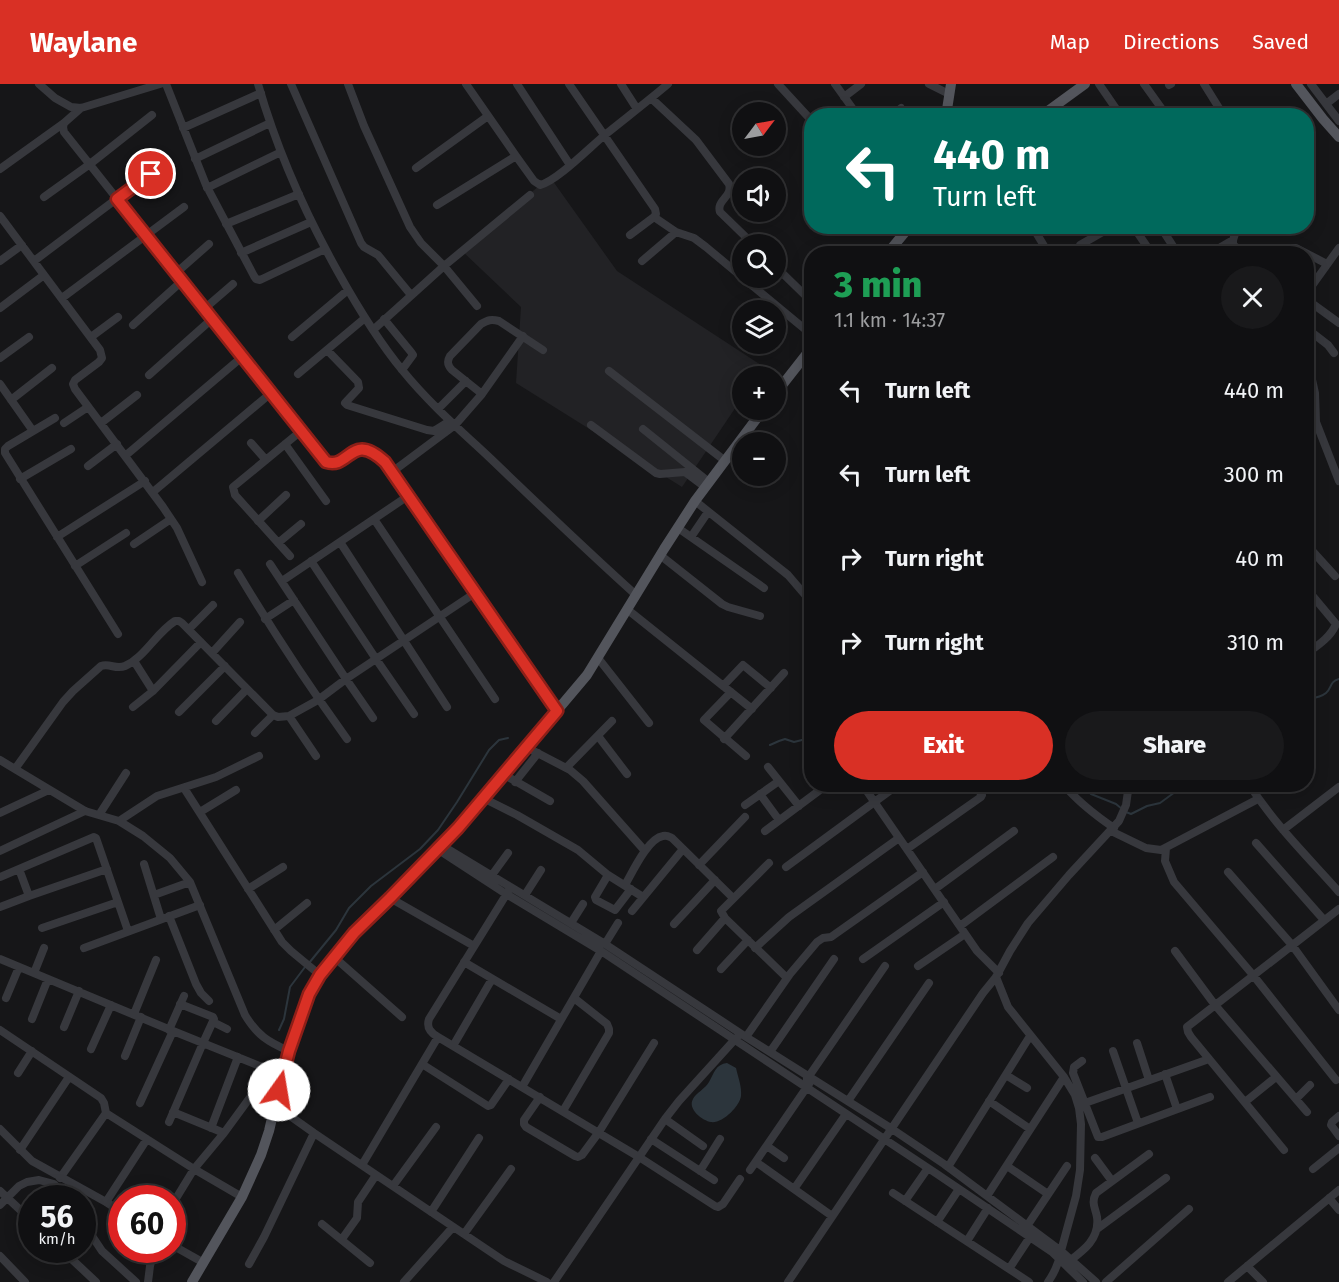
<!DOCTYPE html>
<meta charset="utf-8">
<style>
:root{--surface:#101012;--page:#19191b;--text:#f1f3f6;--muted:#9c9d9f;--line:#303032;--accent:#d93025}
body{margin:0;font-family:"Fira Sans",sans-serif;background:var(--page);color:var(--text);height:100vh;display:flex;flex-direction:column;font-size:22px;white-space:nowrap}
*{box-sizing:border-box;margin:0}
p{font-size:20px;color:var(--muted)}
.icon{flex:none;width:33px;height:33px;fill:none;stroke:currentColor;stroke-width:2;stroke-linecap:round;stroke-linejoin:round}
.map{position:relative;flex:1;overflow:hidden}
.side{position:absolute;left:804px;top:162px;width:510px;height:546px;display:flex;flex-direction:column;background:var(--surface);border-radius:24px;box-shadow:0 3px 15px #0003,0 0 0 2px var(--line)}
.side>*{flex:none}
.top-card{position:absolute;left:804px;top:24px;width:510px;height:126px;border-radius:24px;box-shadow:0 3px 15px #0003,0 0 0 2px var(--line);background:#00695c;color:#fff;overflow:hidden}
.needle{width:39px;rotate:58deg}
.fabs{position:absolute;left:732px;top:18px;display:grid;gap:12px}
.fabs a{display:grid;place-items:center;width:54px;height:54px;border-radius:50%;background:var(--surface);box-shadow:0 3px 15px #0003,0 0 0 2px var(--line);font-size:30px}
.speed{position:absolute;left:18px;top:1101px;display:flex;gap:12px;font-size:30px;font-weight:700;text-align:center}
.speed>*{display:grid;place-content:center;width:78px;height:78px;border-radius:50%;background:var(--surface);box-shadow:0 3px 15px #0003,0 0 0 2px var(--line);line-height:1}
.speed small{font-size:15px;font-weight:400}
.speed .limit{border:9px solid #d22;background:#fff;color:#111}
.pin{position:absolute;display:grid;place-items:center;width:51px;height:51px;color:#fff;margin:-26px;border:3px solid #fff;border-radius:50%;box-shadow:0 2px 6px #0007}
.me{position:absolute;width:66px;margin:-33px;rotate:13deg;stroke-linejoin:round;filter:drop-shadow(0 0 4px #0008)}
.turn{display:flex;align-items:center;gap:21px;height:126px;padding:0 30px;font-size:27px}
.turn .icon{width:78px;height:78px;stroke-width:2.5}
.turn b{display:block;font-size:42px;line-height:51px}
.round{display:grid;place-items:center;flex:none;width:63px;height:63px;border-radius:32px;background:var(--page)}
.overview{display:flex;align-items:center;justify-content:space-between;height:102px;padding:0 30px}
h1{font-size:36px;font-weight:800;line-height:45px;color:#1e9e55}
.button{display:flex;gap:12px;margin-top:auto;padding:12px 30px}
.button a{flex:1;height:69px;border-radius:36px;background:var(--accent);color:#fff;font-size:24px;font-weight:800;line-height:69px;text-align:center}
.button a+a{background:var(--page);color:var(--text)}
ul{padding:0;list-style:none}
li{display:flex;align-items:center;gap:18px;height:84px;padding:0 30px}
li div{flex:1}
li b{display:block;font-size:22px}
li em{font-style:normal}
header{display:flex;align-items:center;gap:36px;box-sizing:border-box;height:84px;padding:0 30px;background:var(--accent);color:#fff}
header strong{font-size:28px}
nav{display:flex;gap:33px;margin-inline-start:auto;font-size:21px}
.map>svg:first-child{display:block}
.built{fill:#222225}
.water{fill:#2c353c}
.lines{fill:none;stroke-linecap:round;stroke-linejoin:round}
.stream{stroke:#2c353c;stroke-width:2}
.minor{stroke:#37383d;stroke-width:8}
.major{stroke:#53555c;stroke-width:10}
.route-casing{stroke:#8d1f18;stroke-width:15}
.route{stroke:#d93025;stroke-width:10}
</style>
<header>
<strong>Waylane</strong>
<nav><a>Map</a><a>Directions</a><a>Saved</a></nav>
</header>
<div class="map">
<svg width="1339" height="1198" viewBox="0 0 1339 1198">
<rect width="100%" height="100%" fill="#161618"/>
<path class="built" d="M550 93 617 187 764 283 758 292H742V314L682 403 516 299 521 223 461 166Z"/>
<path class="water" d="M727 979 736 984C738 993 742 1003 741 1012 740 1022 722 1040 711 1038 703 1037 687 1025 693 1015 696 1009 705 1005 709 998 714 989 716 980 727 979Z"/>
<g class="lines">
<path class="stream" d="M1306 615C1313 614 1320 614 1326 609 1332 604 1329 598 1339 595
M770 661 779 657 785 655 794 658 802 656 812 649
M1081 700 1091 710 1116 720 1122 725
M1126 728 1131 730 1147 722 1160 719 1186 700
M309 879 336 846 349 824 371 802 420 765 438 746 457 718 489 666 499 656 508 654
M279 946 284 935 290 903 305 883"/>
<path class="minor" d="M39 0 55 14 71 23 81 24 160 0
M166 0 206 101 254 192 256 195 260 196 325 165
M258 0C277 66 305 129 338 188 357 222 378 257 403 287 429 319 460 346 490 374 538 420 586 466 636 511
M291 0 361 159 364 163 378 171 411 211
M348 0 364 42 410 143 421 159 444 182 477 222
M466 0 516 72 534 97 540 101C557 97 591 62 606 50 627 33 648 17 668 0
M517 0 570 81
M569 0 655 125 656 130 654 133 630 151
M621 0 637 25
M778 0 812 37
M835 0 858 32
M929 0 949 10
M1099 0 1121 32
M1144 0 1167 32
M1204 0 1224 32
M1311 0 1339 37
M1169 1 1171 0
M844 13 861 0
M651 14 696 56 729 100C733 113 716 116 720 128L753 160
M1326 20 1339 10
M81 24 64 39 63 43 64 48 326 378C349 386 351 346 385 378L557 627
M901 24 905 32
M183 44 261 9
M195 75 270 39
M416 84 488 32
M0 85 64 39
M207 104 281 68
M44 113 90 80 152 31
M437 121 516 72
M0 132 100 266 102 274 99 278 75 296 73 300 75 305 163 423 177 444 202 498
M654 133 676 148 694 154 706 163 742 193
M226 140 299 110
M1032 142 1049 170
M1061 142 1063 145
M1133 142 1152 170
M1160 142 1178 170
M1234 142 1236 147 1233 156V161L1246 170
M241 169 311 138
M1082 170 1079 164 1080 161 1113 142
M1209 170 1233 156
M1282 170 1288 164H1296L1327 180
M0 177 22 161
M34 177 167 77
M642 177 676 148
M776 183 812 218
M176 189 209 160
M743 194 812 251
M1306 210 1339 164
M62 214 184 123
M1306 215 1339 239
M0 224 44 191
M204 225 233 200
M384 235 411 268 413 271 402 286
M133 241 182 197
M1306 244 1328 261 1334 269
M373 246 444 182 530 111
M91 253 118 233
M292 253 348 206
M327 266 358 298 359 304 345 319 347 321 427 346 434 347 450 337
M0 274 29 253
M1306 283 1311 291 1315 309 1316 338 1339 397
M609 287 724 376
M298 290 365 234
M149 291 212 235
M0 300 33 347
M482 310 452 286C447 281 447 277 450 272L481 240C488 236 491 235 499 237L543 266
M11 316 52 284
M438 325 466 297
M55 334 8 362 5 365V369L118 550
M64 339 88 323
M101 339 137 311
M591 341 656 389 660 390 685 388 705 403
M1306 343 1316 338
M643 345 709 398
M251 359 266 376
M285 360 326 417
M125 372 242 273
M88 382 117 360
M392 388 455 341 482 310 523 252
M20 395 71 365
M153 408 271 309
M695 417 788 491 812 519
M374 435 495 615
M258 437 286 411
M678 444 764 504
M57 453 145 397
M691 453 708 428
M340 458 447 623
M278 459 301 440
M134 460 171 435
M1306 460 1335 492
M660 471 722 520 728 523 760 532
M290 472 235 411 233 403 301 347
M311 477 376 575 414 630
M270 480 346 595 373 634
M75 482 126 449
M238 489C272 546 308 601 347 655
M282 497 408 412
M1306 504 1336 540C1331 553 1317 562 1306 570
M628 526 752 625
M265 535 294 516
M189 545 213 521
M212 569 240 538
M598 574 649 639
M134 577 153 607
M723 602 743 581 771 604
M731 608 704 636 746 672
M133 623 153 607 201 558
M179 628 225 582
M289 632 316 672
M216 637 247 605
M255 649 273 631
M598 652 627 690
M724 655 784 589
M526 663 570 686 583 697 645 767
M0 676 85 727 119 737 143 752 170 774 190 798 245 931C257 951 268 958 289 967
M768 683 799 722
M566 684 612 637
M15 685 63 618 73 607 101 582C110 579 116 586 125 582 145 573 156 549 175 537H179L182 539 273 631 278 633 289 632 318 616 346 595 475 509
M503 690 550 717
M515 698 538 669
M862 700 977 867 999 889
M1063 700C1078 718 1095 731 1114 744
M1249 700C1274 740 1308 773 1339 808
M184 704 282 858 291 867 320 891
M760 710 779 736
M483 714 517 731 578 766 608 791 643 813
M745 721 779 697
M200 728 236 706
M0 729 49 706
M99 731 126 689
M119 737 157 712 216 693 259 672
M1283 746 1339 703
M765 747 828 700
M1111 747 1146 764 1161 766 1258 715
M1256 759 1324 836
M441 761 605 860 746 953 892 1045 944 1080 1061 1167 1096 1198
M1166 764 1165 777 1174 798 1253 891 1336 996
M437 765 506 810 601 867 937 1090 1052 1168 1083 1198
M907 765 981 713 982 711 980 708 970 700
M0 767 85 727
M769 779 721 827 725 834 787 894
M144 780 161 835
M699 781 745 733
M786 783 899 700
M19 785 29 812 107 785
M1228 788 1292 861 1339 926
M492 791 508 769
M608 791 595 813 596 816 615 826 631 805
M0 793 94 753 96 754 128 847
M625 801C632 789 648 754 663 752 667 751 668 752 672 754L733 814
M248 805 283 783
M935 805 1014 747
M509 806 429 935C426 944 431 949 438 953L639 1073 715 1122 718 1123 723 1120 740 1095
M154 811 190 798
M525 811 541 786
M390 814 474 862
M0 823 29 812
M632 827 683 765
M169 832 196 900 201 909 209 917
M571 839 583 820
M674 840 715 796
M960 842 1053 773
M42 844 118 818
M274 846 307 819
M605 860 618 839
M84 864 200 821
M755 864 789 833 899 754
M697 866 725 834
M1175 867 1215 921 1307 1028
M334 873 402 933
M0 875 173 947 282 991
M863 875 944 818
M464 878 561 935
M918 882 965 850
M721 885 748 856
M34 889 44 864
M996 893 1008 923 1064 993 1075 1011 1079 1024 1081 1040 1080 1086 1076 1112 1061 1167C1059 1179 1055 1188 1048 1198
M6 914 19 883
M134 930 156 876
M32 935 48 895
M213 938 227 945
M64 943 79 907
M0 946 101 1014 104 1019 106 1029 60 1094
M169 946 184 912
M746 953 790 890 817 858 823 854 831 853 923 788
M1137 959 1149 996
M453 962 492 895
M91 965 111 921
M1113 967 1138 1039
M770 968 834 875
M125 972 141 933
M1082 977 1074 983 1073 989 1098 1053H1102L1210 1013
M422 980 488 1022 491 1021 509 995
M18 989 32 967
M1165 990 1177 1025
M1006 991 1027 1004
M807 995 885 882
M522 1003 601 867
M540 1013 524 1036V1040L526 1043 575 1072 578 1073 582 1071 599 1048 654 959
M1296 1015 1310 1001
M848 1017 929 899
M989 1017 1030 1045
M1245 1018 1276 993
M140 1019 173 947
M1085 1019 1209 975
M276 1022 314 1049 504 1177 547 1198
M563 1027 609 949V945L607 940 574 914
M173 1028 224 1049
M106 1029 194 1085 242 1113
M1339 1032 1332 1038 1331 1041 1339 1052
M665 1035 703 1062
M169 1038 203 959 214 935 213 933 180 920
M211 1044 238 973
M0 1045 32 1077 106 1118 122 1128
M651 1055 714 1096
M767 1062 784 1074
M20 1066 69 993
M1284 1066 1191 953 1188 948 1187 943 1339 825
M1095 1074 1112 1097
M756 1078 832 1132
M362 1081 438 953
M1007 1082 1048 1110
M948 1083 1030 952
M1313 1085 1339 1064
M750 1086 809 1000
M700 1087 720 1055
M393 1102 436 1043
M794 1105 846 1030
M0 1107 32 1137
M893 1109 1029 1198
M987 1112 1064 993
M1329 1114 1339 1126
M905 1117 928 1084
M106 1118 147 1055
M0 1121 19 1102 27 1098 39 1096 54 1100 68 1114
M172 1121 194 1085 224 1049 270 986
M431 1128 479 1054
M82 1137 102 1167 136 1198
M937 1138 959 1105
M322 1140 370 1179
M1027 1142 1067 1082
M1097 1145 1166 1094
M464 1150 511 1085
M342 1155 357 1134 358 1118 376 1091
M967 1157 988 1124
M172 1161 204 1179
M62 1166 96 1198
M0 1172 25 1198
M1068 1178C1083 1167 1100 1155 1097 1133 1095 1123 1091 1119 1096 1109L1149 1070
M249 1180 264 1153 314 1049
M1247 1182 1263 1198
M1009 1185 1030 1153
M148 1198 150 1182 154 1166
M404 1198 453 1143
M554 1198 665 1035 679 1017 738 952
M788 1198 983 909 996 893 1010 867 1028 839 1069 791 1119 737 1126 721 1129 700
M1106 1198 1189 1125
M1228 1198 1339 1106"/>
<path class="major" d="M1296 0 1323 35 1339 53
M946 32 951 0
M1041 32 1085 0
M887 170 910 142
M776 309 812 263
M192 1198 242 1113 261 1071 269 1047 282 991 289 967 309 911 320 891 354 849 390 814 458 744 587 591 664 465 695 417 763 326"/>
</g>
<g class="lines">
<defs>
<path id="route" d="M151 90 117 115 326 378C350 386 351 346 385 378L557 627 458 744 390 814 354 849 320 891 309 910 289 967 279 1006"/>
</defs>
<use href="#route" class="route-casing"/>
<use href="#route" class="route"/>
</g>
</svg>
<div class="fabs">
<a><svg class="needle" viewBox="-14 -14 28 28"><path d="M0-13l5 13h-10z" fill="#e53935"/><path d="M0 13l5-13h-10z" fill="#9c9d9f"/></svg></a>
<a><svg class="icon" aria-label="sound" viewBox="0 0 24 24"><path d="M4 9h4l5-4v14l-5-4H4zM17 9q2 3 0 6"/></svg></a>
<a><svg class="icon" aria-label="search" viewBox="0 0 24 24"><circle cx="10" cy="10" r="6"/><path d="M15 15l6 6"/></svg></a>
<a><svg class="icon" aria-label="layers" viewBox="0 0 24 24"><path d="M12 4l9 5-9 5-9-5zM3 14l9 5 9-5"/></svg></a>
<a>+</a>
<a>−</a>
</div>
<div class="speed"><div>56<small>km/h</small></div><div class="limit">60</div></div>
<div class="pin" style="left:151px;top:90px;background:#d93025"><svg class="icon" aria-label="arrive" viewBox="0 0 24 24"><path d="M6 21V4h12l-3 4 3 4H6"/></svg></div>
<svg class="me" style="left:279px;top:1006px" viewBox="-20 -20 40 40"><circle r="19" fill="#fff"/><path d="M0-13L10 11 0 6-10 11z" fill="#d93025"/></svg>
<div class="top-card">
<div class="turn"><svg class="icon" aria-label="left" viewBox="0 0 24 24"><path d="M17 20v-9H6M10 6l-5 5 5 5"/></svg><div><b>440 m</b>Turn left</div></div>
</div>
<section class="side">
<div class="overview"><div><h1>3 min</h1><p>1.1 km · 14:37</p></div><a class="round"><svg class="icon" aria-label="close" viewBox="0 0 24 24"><path d="M6 6l12 12M18 6L6 18"/></svg></a></div>
<ul>
<li><svg class="icon" aria-label="left" viewBox="0 0 24 24"><path d="M17 20v-9H6M10 6l-5 5 5 5"/></svg><div><b>Turn left</b></div><em>440 m</em></li>
<li><svg class="icon" aria-label="left" viewBox="0 0 24 24"><path d="M17 20v-9H6M10 6l-5 5 5 5"/></svg><div><b>Turn left</b></div><em>300 m</em></li>
<li><svg class="icon" aria-label="right" viewBox="0 0 24 24"><path d="M7 20v-9h11M14 6l5 5-5 5"/></svg><div><b>Turn right</b></div><em>40 m</em></li>
<li><svg class="icon" aria-label="right" viewBox="0 0 24 24"><path d="M7 20v-9h11M14 6l5 5-5 5"/></svg><div><b>Turn right</b></div><em>310 m</em></li>
</ul>
<div class="button"><a>Exit</a><a>Share</a></div>
</section>
</div>
